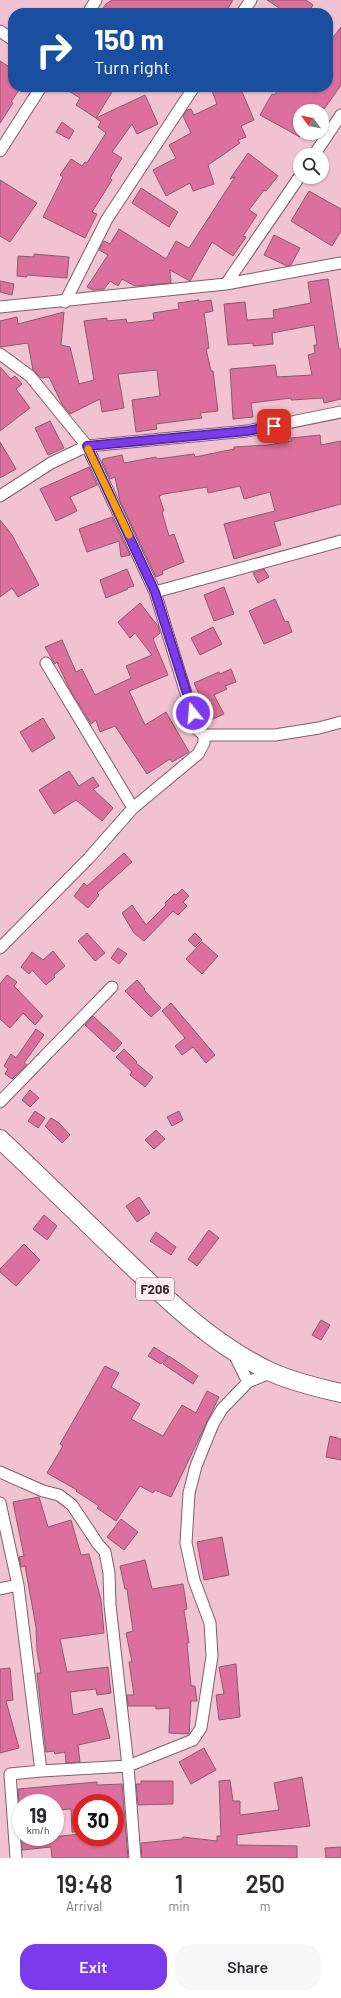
<!DOCTYPE html>
<style>
:root{--surface:#fff;--page:#f7f7f7;--text:#2b2b33;--muted:#7c7c81;--accent:#7c3aed}
body{margin:0;font-family:Barlow,sans-serif;background:var(--page);color:var(--text);height:100vh;display:flex;flex-direction:column;font-size:15px;white-space:nowrap}
*{box-sizing:border-box;margin:0}
p{font-size:13px;color:var(--muted)}
.icon{flex:none;width:22px;height:22px;fill:none;stroke:currentColor;stroke-width:2;stroke-linecap:round;stroke-linejoin:round}
.map{position:relative;height:1858px;overflow:hidden}
.side{display:flex;flex-direction:column;background:var(--surface);flex:1}
.side>*{flex:none}
.guide{position:absolute;left:8px;top:8px;width:325px;height:84px;border-radius:16px;box-shadow:0 1px 3px #0004;background:#1a4fa0;color:#fff;overflow:hidden}
.needle{width:26px;rotate:302deg}
.tools{position:absolute;left:293px;top:104px;display:grid;gap:8px}
.tools a{display:grid;place-items:center;width:36px;height:36px;border-radius:50%;background:var(--surface);box-shadow:0 1px 3px #0004;font-size:20px}
.speed{position:absolute;left:12px;top:1794px;display:flex;gap:8px;font-size:20px;font-weight:700;text-align:center}
.speed>*{display:grid;place-content:center;width:52px;height:52px;border-radius:50%;background:var(--surface);box-shadow:0 1px 3px #0004;line-height:1}
.speed small{font-size:10px;font-weight:400}
.speed .limit{border:6px solid #d22;background:#fff;color:#111}
.pin{position:absolute;display:grid;place-items:center;width:34px;height:34px;color:#fff;margin:-17px;border-radius:8px;box-shadow:0 2px 6px #0006}
.me{position:absolute;width:44px;margin:-22px;rotate:343deg;stroke-linejoin:round;filter:drop-shadow(0 0 3px #0008)}
.turn{display:flex;align-items:center;gap:14px;height:84px;padding:0 20px;font-size:18px}
.turn .icon{width:52px;height:52px;stroke-width:2.5}
.turn b{display:block;font-size:28px;line-height:34px}
.eta{display:flex;justify-content:space-evenly;align-items:center;height:68px;text-align:center}
.eta b{font-size:24px;font-weight:600;line-height:28px}
.cta{display:flex;gap:8px;margin-top:auto;padding:8px 20px}
.cta a{flex:1;height:46px;border-radius:16px;background:var(--accent);color:#fff;font-size:16px;font-weight:600;line-height:46px;text-align:center}
.cta a+a{background:var(--page);color:var(--text)}
.map>svg:first-child{display:block}
.building{fill:#dc6f9b;stroke:#875e6d}
.lines{fill:none;stroke-linecap:round;stroke-linejoin:round}
.minor-casing{stroke:#855c6b;stroke-width:13}
.primary-casing{stroke:#855c6b;stroke-width:20}
.minor{stroke:#fff;stroke-width:11}
.primary{stroke:#fff;stroke-width:18}
.route-casing{stroke:#51269a;stroke-width:10}
.route{stroke:#7c3aed;stroke-width:7}
.slow{stroke:#f59e0b;stroke-width:7}
.labels{text-anchor:middle;dominant-baseline:central;stroke-width:3;stroke-linejoin:round;paint-order:stroke}
.shield{fill:#fcedf2;stroke:#736268;stroke-width:1}
.shield-label{font-size:13px;font-weight:bold;fill:#38262d}
</style>
<div class="map">
<svg width="341" height="1858" viewBox="0 0 341 1858">
<rect width="100%" height="100%" fill="#f1c2d2"/>
<path class="building" d="M112 0H233L225 13H99L106 4Z
M267 0H306L313 5 308 13H287Z
M341 27V85L322 112V107L320 111H300V137L260 115 272 94 274 95 280 87H328V44Z
M0 61 13 69V87H21L11 102 13 103 0 123Z
M62 87H115L96 118 76 105 80 98Z
M221 87H240L254 120 241 126 246 137 238 140 240 143 208 165 214 184 193 191 190 183 166 196 153 170 176 158 169 145 191 133 183 116 187 110 191 109 194 115 217 104 212 91Z
M145 95 158 124 137 134 132 124 112 152 122 158 110 178 112 180 92 212 97 214 85 238 43 217 63 177 60 175 71 159 82 166 85 162 87 163 106 133 98 127 101 122 96 118Z
M62 122 74 131 69 139 56 132Z
M248 153 278 176 266 191 264 190 249 210 257 215 243 236 246 237 233 256 212 242 190 281 170 270 171 283 135 286 122 279 118 286 110 281 104 289 93 290 87 287 108 255 99 250 104 241 110 244 119 229 166 259 176 241 189 248 235 177 230 179Z
M0 180 37 203 10 242 0 236Z
M141 188 178 212 169 227 132 203Z
M309 191 341 209V231L332 246 291 221Z
M274 235 300 248 291 265 287 266 264 255Z
M34 254 69 257 67 278 27 275V277L17 276 18 256 34 257Z
M328 279 339 349H341V399L324 403 323 398 291 400V398L251 403 253 417 233 419 230 369 275 365 277 377 312 375 308 355 315 353 314 345H317L314 325 272 333 273 344 253 346V343L228 345 224 304 245 302 247 320 274 318 273 310 311 303 308 282Z
M0 281 14 284 12 295 0 292Z
M199 300V302L211 300 213 311 204 313 209 348 206 349 211 371H213L218 411 200 413 202 418 156 424 157 429 136 432 132 400 160 396 157 370 118 374 124 408 102 412 100 399 70 414 62 404 49 377 41 378 33 370 28 343 0 347V321L17 317 18 324 64 312 61 345 70 347 79 384 94 380 84 321 107 318V321L126 319 127 323 154 320 153 313 179 309 178 303Z
M0 367 11 379 15 376 22 384 16 389 30 408 0 431Z
M50 421 64 448 48 455 35 428Z
M320 435 321 445 341 441V504L274 522 281 545 234 559 224 524 275 511 270 492 244 499 240 486 208 493 207 487 164 494 159 496 164 511 162 512 169 536 174 534 184 562 162 571 163 574 156 577 120 501 115 477 110 479 102 461 103 459 122 455 124 463 156 457 157 459 194 454 195 457 234 449V447L268 445 291 441V438Z
M0 442 16 469 0 478Z
M89 467 97 485 70 497 77 511 56 521 40 489Z
M112 517 130 555 121 557 119 541 87 552 79 529Z
M0 520 12 535 39 585 18 597 12 588 0 597Z
M127 569 134 586 127 588 128 589 106 598 100 580Z
M264 569 269 577 258 583 253 573Z
M224 587 234 614 214 621 204 595Z
M275 599 285 622 288 621 292 632 264 644 249 611Z
M140 603 158 626 160 633 153 639 168 675 129 691 145 725 166 712 189 752 172 762 170 759 147 774 115 726 100 732 96 720 91 724 69 688 57 662 55 664 45 647 62 640 76 672 82 669 95 695 131 678 126 666 152 655 135 633 130 638 118 622Z
M213 627 222 644 200 655 191 638Z
M231 669 236 682 225 686 227 689 214 695 224 714 204 723 197 705 203 702 194 683 219 672 220 674Z
M43 718 55 738 32 752 20 732Z
M69 771 79 786 93 777 99 786 93 789 113 808 102 821 76 800 54 814 39 790Z
M124 853 132 862 97 893 99 895 88 908 74 896 84 883 87 886Z
M182 889 189 896 183 902 187 906 178 915 173 911 144 941 134 933 122 913 132 905 146 925 166 905 165 903 174 894 176 895Z
M87 933 105 953 95 961 78 941Z
M195 933 202 940 195 947 188 940Z
M202 942 218 956 202 974 186 959Z
M118 948 127 954 119 964 111 958Z
M53 951 65 966 54 975 55 977 46 985 32 970 29 974 21 967 32 952 43 960Z
M7 975 17 982 14 986 43 1016 35 1025 23 1013 10 1028 0 1019V984Z
M137 980 145 989 144 990 161 1008 151 1017 125 991Z
M171 1003 215 1055 206 1063 193 1047 182 1055 175 1046 185 1038 162 1011Z
M93 1016 122 1043 114 1052 85 1025Z
M36 1029 44 1035 24 1063 27 1065 12 1079 5 1074 8 1069 4 1066 11 1054 16 1058Z
M124 1049 137 1062 136 1063 153 1077 145 1087 130 1075 132 1072 116 1057Z
M30 1090 39 1098 30 1107 22 1100Z
M35 1111 45 1118 38 1128 28 1121Z
M179 1111 183 1120 172 1126 167 1117Z
M51 1118 59 1123 70 1135 62 1143 45 1126Z
M156 1130 165 1139 154 1149 145 1140Z
M139 1197 150 1213 137 1222 126 1206Z
M44 1215 57 1226 47 1240 33 1229Z
M209 1230 219 1238 197 1266 188 1259Z
M156 1232 176 1247 171 1255 150 1241Z
M24 1244 40 1260 16 1286 0 1272V1269Z
M321 1320 330 1325 321 1340 312 1335Z
M154 1347 168 1356 161 1364 148 1356Z
M169 1356 198 1376 193 1384 163 1364Z
M105 1366 119 1373 111 1387 140 1404 131 1419 163 1436 182 1405 196 1413 207 1391 219 1397 171 1497 155 1490 153 1493 140 1486 116 1521 97 1508 99 1506 76 1491 77 1490 47 1473 63 1446 60 1444Z
M330 1436 341 1439V1460L326 1457Z
M39 1497 48 1527 71 1520 81 1555 89 1554 101 1600 104 1633 60 1639 67 1672 108 1667 111 1693 97 1695 96 1689 70 1692 73 1715 102 1708 110 1738 78 1745 80 1762 66 1763 65 1752 55 1754 54 1751 46 1752 37 1673H41L37 1651 36 1627 25 1566 21 1567 19 1557 24 1556 13 1502Z
M121 1519 138 1532 124 1550 107 1537Z
M222 1537 229 1575 204 1580 197 1542Z
M145 1560 152 1589 183 1584 187 1609 184 1610 189 1643H187L191 1686H195L197 1701H191L189 1734 169 1733 170 1708 156 1709V1706H128L127 1695H134L129 1662H132L126 1633 133 1631 127 1589H125L120 1566Z
M236 1664 240 1717 219 1720 216 1695 224 1694 219 1667Z
M10 1668 13 1700 6 1701 19 1748 0 1753V1669Z
M204 1748 216 1770 191 1784 179 1762Z
M302 1777 310 1826 237 1835V1845L297 1846V1858H142L141 1843 182 1839 183 1837 217 1841V1836H221L219 1781 230 1780 233 1801H240V1815L279 1810 274 1783Z
M141 1781H173V1804L138 1805 136 1784H141Z
M97 1782V1785L122 1784 128 1858H52L51 1847 22 1850V1837L42 1838 81 1834V1837H115V1803H81V1832H72L71 1809 55 1810V1803H19L18 1789Z
M341 1847V1858H326L325 1848Z"/>
<g class="lines">
<defs>
<path id="minor" d="M88 13 96 0
M242 13 251 0
M0 31 13 40
M0 151 41 87
M314 155 341 115
M226 284 300 176
M65 302 107 219 194 87
M0 307 226 284 341 263
M0 354 30 376 87 446 155 592 197 729 204 735V743L198 754 133 808 89 858 0 948
M0 496 51 463 87 446 247 431 341 412
M155 592 341 541
M46 663 133 808
M204 735H275L319 728 341 722
M0 1102 112 987
M234 1354 248 1382
M0 1472 43 1491 59 1495 72 1505 98 1544 105 1552 109 1573 110 1605 128 1766 135 1858
M0 1503 18 1585 41 1771 10 1774 16 1858
M0 1589 18 1585
M41 1771 128 1766 193 1740 201 1728 212 1656 210 1623 194 1580 186 1543 189 1493 196 1466 213 1424 222 1409 248 1382 272 1372"/>
<path id="primary" d="M0 1139C38 1175 76 1212 114 1249 161 1294 211 1344 271 1372 288 1380 322 1389 341 1393"/>
</defs>
<use href="#minor" class="minor-casing"/>
<use href="#primary" class="primary-casing"/>
<use href="#minor" class="minor"/>
<use href="#primary" class="primary"/>
</g>
<g class="lines">
<defs>
<path id="route" d="M193 713 155 592 87 446 247 431 274 426"/>
</defs>
<use href="#route" class="route-casing"/>
<use href="#route" class="route"/>
<path class="slow" d="M88 449 129 535"/>
</g>
<g class="labels">
<rect class="shield" x="136" y="1278" width="38" height="22" rx="3"/>
<g class="shield-label">
<text x="155" y="1289">F206</text>
</g>
</g>
</svg>
<div class="tools">
<a><svg class="needle" viewBox="-14 -14 28 28"><path d="M0-13l5 13h-10z" fill="#e53935"/><path d="M0 13l5-13h-10z" fill="#7c7c81"/></svg></a>
<a><svg class="icon" aria-label="search" viewBox="0 0 24 24"><circle cx="10" cy="10" r="6"/><path d="M15 15l6 6"/></svg></a>
</div>
<div class="speed"><div>19<small>km/h</small></div><div class="limit">30</div></div>
<div class="pin" style="left:274px;top:426px;background:#d93025"><svg class="icon" aria-label="arrive" viewBox="0 0 24 24"><path d="M6 21V4h12l-3 4 3 4H6"/></svg></div>
<svg class="me" style="left:193px;top:713px" viewBox="-20 -20 40 40"><circle r="17" fill="#7c3aed" stroke="#fff" stroke-width="3"/><path d="M0-11L8 9 0 5-8 9z" fill="#fff"/></svg>
<div class="guide">
<div class="turn"><svg class="icon" aria-label="right" viewBox="0 0 24 24"><path d="M7 20v-9h11M14 6l5 5-5 5"/></svg><div><b>150 m</b>Turn right</div></div>
</div>
</div>
<section class="side">
<div class="eta">
<div><b>19:48</b><p>Arrival</p></div>
<div><b>1</b><p>min</p></div>
<div><b>250</b><p>m</p></div>
</div>
<div class="cta"><a>Exit</a><a>Share</a></div>
</section>
